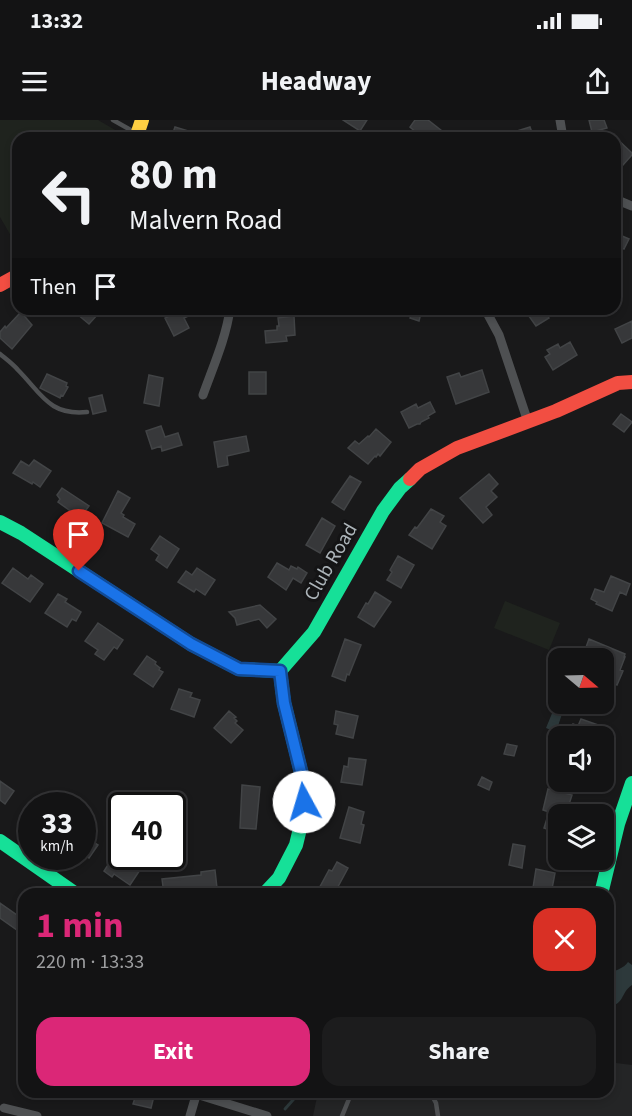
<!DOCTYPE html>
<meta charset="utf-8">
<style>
:root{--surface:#131314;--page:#1c1c1d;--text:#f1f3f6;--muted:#9d9ea0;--line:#323234;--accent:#db2777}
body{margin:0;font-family:"Source Sans 3",sans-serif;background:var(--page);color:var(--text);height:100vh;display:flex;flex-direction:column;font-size:22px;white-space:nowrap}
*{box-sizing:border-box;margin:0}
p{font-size:20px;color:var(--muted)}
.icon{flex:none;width:33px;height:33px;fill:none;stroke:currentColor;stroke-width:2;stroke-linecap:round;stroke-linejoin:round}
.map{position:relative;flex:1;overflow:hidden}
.details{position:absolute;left:18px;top:768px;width:596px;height:210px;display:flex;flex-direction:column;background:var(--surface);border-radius:18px;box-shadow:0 3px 9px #0003,0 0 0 2px var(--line)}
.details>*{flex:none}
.top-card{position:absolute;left:12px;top:12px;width:609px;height:183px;border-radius:18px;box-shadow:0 3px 9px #0003,0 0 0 2px var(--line);background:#131314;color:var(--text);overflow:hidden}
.needle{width:39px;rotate:109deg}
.tools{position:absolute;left:548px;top:528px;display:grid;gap:12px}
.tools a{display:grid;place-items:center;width:66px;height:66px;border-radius:12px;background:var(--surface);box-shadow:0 3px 9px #0003,0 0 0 2px var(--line);font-size:30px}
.speed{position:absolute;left:18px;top:672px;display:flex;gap:12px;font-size:30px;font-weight:700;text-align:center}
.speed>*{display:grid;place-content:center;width:78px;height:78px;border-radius:50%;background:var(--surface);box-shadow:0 3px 9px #0003,0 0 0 2px var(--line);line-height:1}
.speed small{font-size:15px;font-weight:400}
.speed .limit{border:3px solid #111;border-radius:9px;background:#fff;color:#111}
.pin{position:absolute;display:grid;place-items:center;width:51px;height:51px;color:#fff;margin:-62px -26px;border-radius:50% 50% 50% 0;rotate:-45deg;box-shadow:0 0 6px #0007}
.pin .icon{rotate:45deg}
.me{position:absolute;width:66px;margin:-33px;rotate:354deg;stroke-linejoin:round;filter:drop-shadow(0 0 4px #0008)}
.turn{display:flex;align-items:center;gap:21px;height:126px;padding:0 18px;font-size:27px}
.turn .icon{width:78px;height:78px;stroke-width:2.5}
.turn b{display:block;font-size:42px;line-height:51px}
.then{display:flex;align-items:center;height:57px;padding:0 18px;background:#0003;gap:12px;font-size:22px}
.round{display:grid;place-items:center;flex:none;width:63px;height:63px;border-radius:18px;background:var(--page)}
.summary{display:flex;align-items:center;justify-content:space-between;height:102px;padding:0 18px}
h1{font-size:36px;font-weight:700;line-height:45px;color:var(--accent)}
.cta{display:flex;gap:12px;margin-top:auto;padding:12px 18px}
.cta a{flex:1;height:69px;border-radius:18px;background:var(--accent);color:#fff;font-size:24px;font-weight:700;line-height:69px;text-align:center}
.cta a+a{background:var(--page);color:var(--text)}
.status{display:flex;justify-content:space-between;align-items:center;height:42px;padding:0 30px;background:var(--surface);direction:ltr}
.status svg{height:16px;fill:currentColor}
header{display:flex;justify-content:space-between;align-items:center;height:78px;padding:0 18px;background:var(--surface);font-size:27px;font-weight:700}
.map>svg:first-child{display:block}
.built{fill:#242526}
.green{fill:#1f231e}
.water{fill:#2d393b}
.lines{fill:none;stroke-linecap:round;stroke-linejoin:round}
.stream{stroke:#2d393b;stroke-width:3}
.building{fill:#37383a;stroke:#424446;stroke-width:1.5}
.lane{stroke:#4e5052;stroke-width:4.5}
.street{stroke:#4e5052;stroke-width:9}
.fast{stroke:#16e098;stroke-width:14}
.slow{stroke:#ffcf43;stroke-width:14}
.jam{stroke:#f24e42;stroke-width:14}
.route-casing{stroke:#114b97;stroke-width:15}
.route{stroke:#1a73e8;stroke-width:10}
.labels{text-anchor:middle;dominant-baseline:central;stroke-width:6;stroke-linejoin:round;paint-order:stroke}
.street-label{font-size:20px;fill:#acb4b9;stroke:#141415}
</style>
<div class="status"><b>13:32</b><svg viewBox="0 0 49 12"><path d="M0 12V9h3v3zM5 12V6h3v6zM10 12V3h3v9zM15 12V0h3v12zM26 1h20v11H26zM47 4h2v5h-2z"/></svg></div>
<header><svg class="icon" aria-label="menu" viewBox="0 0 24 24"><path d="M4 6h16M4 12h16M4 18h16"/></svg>Headway<svg class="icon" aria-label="share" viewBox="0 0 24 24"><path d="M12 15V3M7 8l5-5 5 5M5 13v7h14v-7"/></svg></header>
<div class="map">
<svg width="632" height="996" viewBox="0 0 632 996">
<rect width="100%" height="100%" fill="#19191a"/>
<path class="built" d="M608 942 632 945V996H313L318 972H608Z"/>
<path class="green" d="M0 0H98L122 14 120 18H18V128L0 97Z
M505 481 560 503 549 530 494 508Z"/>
<path class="water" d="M553 591 562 594 556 612 546 608Z
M628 842 632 845V865C620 873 625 885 608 886V855C614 850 624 849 628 842Z"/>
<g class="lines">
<path class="stream" d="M285 989 300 972"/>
</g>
<path class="building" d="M343 0H367L360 11Z
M415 0H428L451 18H423L410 7Z
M589 0H604L607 8 592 12Z
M175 7 205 16V18H171Z
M530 7 534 18H501V16Z
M615 17 632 33V35L623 45 615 38Z
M615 113 629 119 624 129 615 125Z
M71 189H92L98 194 89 204Z
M171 189H203L184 198 189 208 174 216 165 198 174 194Z
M413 189H422L419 201 410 198Z
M531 189H543L549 198 536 206 526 192Z
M21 192 32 205 12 229 0 218V212L5 206 6 208Z
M294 196 295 215 286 216 287 221 266 223 265 211 277 210V206H279L278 198Z
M632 201V218L622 223 615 209Z
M570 222 577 235 553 250 545 237 550 234 547 230 558 224 560 228Z
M482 250 489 272 456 284 447 257 459 253 461 257Z
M249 252H266V274H249Z
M47 254 67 263 66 266 68 267 63 276 61 275 60 278 40 268Z
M149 255 163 258 159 286 144 283Z
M102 275 106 291 93 294 89 278Z
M430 282 435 292 428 296 429 298 421 302 420 304H417L409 308 401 292 416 284 418 288Z
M621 294 632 302 624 312 613 304Z
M161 306 165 317 178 313 182 325 162 331 161 326 152 329 146 311Z
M376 309 391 322 380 336 378 334 376 337 375 336 368 344 348 328 355 321 359 324 368 316 369 317Z
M246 316 249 331 227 336 228 345 218 347 214 322Z
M34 340 51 351 40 367 33 362 32 364 13 353 21 341 29 346Z
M489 354 498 364 491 371 497 377 486 387 492 395 483 403 460 378Z
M350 356 361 362 344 390 332 382Z
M62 368 89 386 80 398 58 382 60 379 57 375Z
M118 371 130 378 121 393 124 395 123 397 135 404 128 417 102 403Z
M431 389 444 396 440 402 446 406 432 429 409 415 415 407 417 408Z
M322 398 335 406 320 433 306 425Z
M160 416 179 429 167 448 156 440 159 435 151 429Z
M398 436 414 445 401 468 387 460 392 452 390 450Z
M277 443 289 450 291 446 297 449 298 447 307 453 301 463 293 458 286 470 268 457Z
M13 448 28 459 31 455 43 464 30 482 2 463Z
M197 448 215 460 205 475 196 469 194 472 178 462 186 451 192 455Z
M611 456 630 464 626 475 620 472 612 491 596 484 597 482 591 479 595 469 604 472Z
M375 472 391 482 374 507 358 497 366 483 368 484Z
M58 474 67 479 65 482 81 492 76 501 72 499 67 507 45 493Z
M260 485 276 499 267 508 259 499 237 505 235 498 229 492Z
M98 503 123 520 117 529 114 527 104 540 95 534 98 530 85 521Z
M345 519 361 525 349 555 347 554 345 561 332 556Z
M589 519 625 534 624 537H625L620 550 623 551 617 565 603 559V538L585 530Z
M147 536 156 542 155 544 160 548 159 550 163 552 153 567 134 554Z
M179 569 192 573 190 577 200 580 194 597 171 589Z
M229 591 236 597 234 598 237 601 235 603 243 610 231 623 214 608Z
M336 591 358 596 353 618 336 614 338 605 334 604Z
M581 599 601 606 597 616H579L570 613 573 604 578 606Z
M507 624 517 626 514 636 504 634Z
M349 638 366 640 362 665 341 662 344 646 348 647Z
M482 657 492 662 489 670 478 665Z
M0 661 14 671 5 684 0 680Z
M242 665 260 667 256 709 240 708Z
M548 669 572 675 566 694H558V713L544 708 549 692 543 690Z
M349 687 364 692 361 704 364 705 360 723 340 718Z
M82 715 98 725 89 738 82 734Z
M513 724 525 726 522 748 509 745Z
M113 737 128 746 132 741 142 747 130 765 114 754 112 757 104 751Z
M337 742 348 748 334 774H316L329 750 332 751Z
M536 749 555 753 551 774H532Z
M215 750 217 768 206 769 207 773 164 774 162 759 201 755V752Z
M0 783 24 800V815L0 798Z
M141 972H155L151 988 133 984 136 975 140 976Z"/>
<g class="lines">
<path class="lane" d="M113 0 136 13
M0 234C6 239 13 244 18 250 41 273 49 296 87 292
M430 972 436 983 438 996
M342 996 351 974 353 972"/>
<path class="street" d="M560 0 563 18
M615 79 632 86
M485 189 499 215 528 302
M203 275C213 247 226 218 230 189
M196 974 267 996
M4 988 37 996
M190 996 197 972"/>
<path class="fast" d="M0 402 21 413 191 524 239 549 280 551
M0 721 76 774
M264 774 279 758 296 725 303 696 305 668 284 583 280 551 314 512 383 391 400 368 410 359
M601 774 618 704 632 663"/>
<path class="slow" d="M136 18 142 0"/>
<path class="jam" d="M0 165 18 155
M410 359 420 349 457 328 556 291 618 263 632 262"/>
</g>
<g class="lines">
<defs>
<path id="route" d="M79 451 191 524 239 549 280 551 284 583 305 668 304 682"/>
</defs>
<use href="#route" class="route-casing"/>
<use href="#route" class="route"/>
</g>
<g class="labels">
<g class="street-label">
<text transform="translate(331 442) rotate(-60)">Club Road</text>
</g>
</g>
</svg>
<div class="tools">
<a><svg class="needle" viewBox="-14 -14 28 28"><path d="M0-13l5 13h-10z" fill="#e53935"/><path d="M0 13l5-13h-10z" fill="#9d9ea0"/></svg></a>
<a><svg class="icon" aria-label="sound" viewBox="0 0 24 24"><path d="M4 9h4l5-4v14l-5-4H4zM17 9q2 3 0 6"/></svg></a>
<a><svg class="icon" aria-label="layers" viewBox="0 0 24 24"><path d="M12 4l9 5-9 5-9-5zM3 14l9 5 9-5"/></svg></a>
</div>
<div class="speed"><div>33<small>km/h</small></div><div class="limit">40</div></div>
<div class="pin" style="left:79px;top:451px;background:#d93025"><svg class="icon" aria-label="arrive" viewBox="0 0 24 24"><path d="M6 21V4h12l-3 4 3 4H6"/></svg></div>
<svg class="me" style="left:304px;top:682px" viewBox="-20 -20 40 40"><circle r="19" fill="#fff"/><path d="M0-13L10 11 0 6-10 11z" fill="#1a73e8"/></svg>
<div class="top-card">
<div class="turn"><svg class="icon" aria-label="left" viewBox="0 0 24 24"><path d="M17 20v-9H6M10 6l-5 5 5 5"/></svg><div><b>80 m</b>Malvern Road</div></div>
<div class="then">Then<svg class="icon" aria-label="arrive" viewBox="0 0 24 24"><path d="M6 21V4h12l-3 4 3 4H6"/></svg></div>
</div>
<section class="details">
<div class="summary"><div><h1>1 min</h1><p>220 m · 13:33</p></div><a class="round" style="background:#d93025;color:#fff"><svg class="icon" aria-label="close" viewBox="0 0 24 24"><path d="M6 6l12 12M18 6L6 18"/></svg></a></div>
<div class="cta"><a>Exit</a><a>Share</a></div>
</section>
</div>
